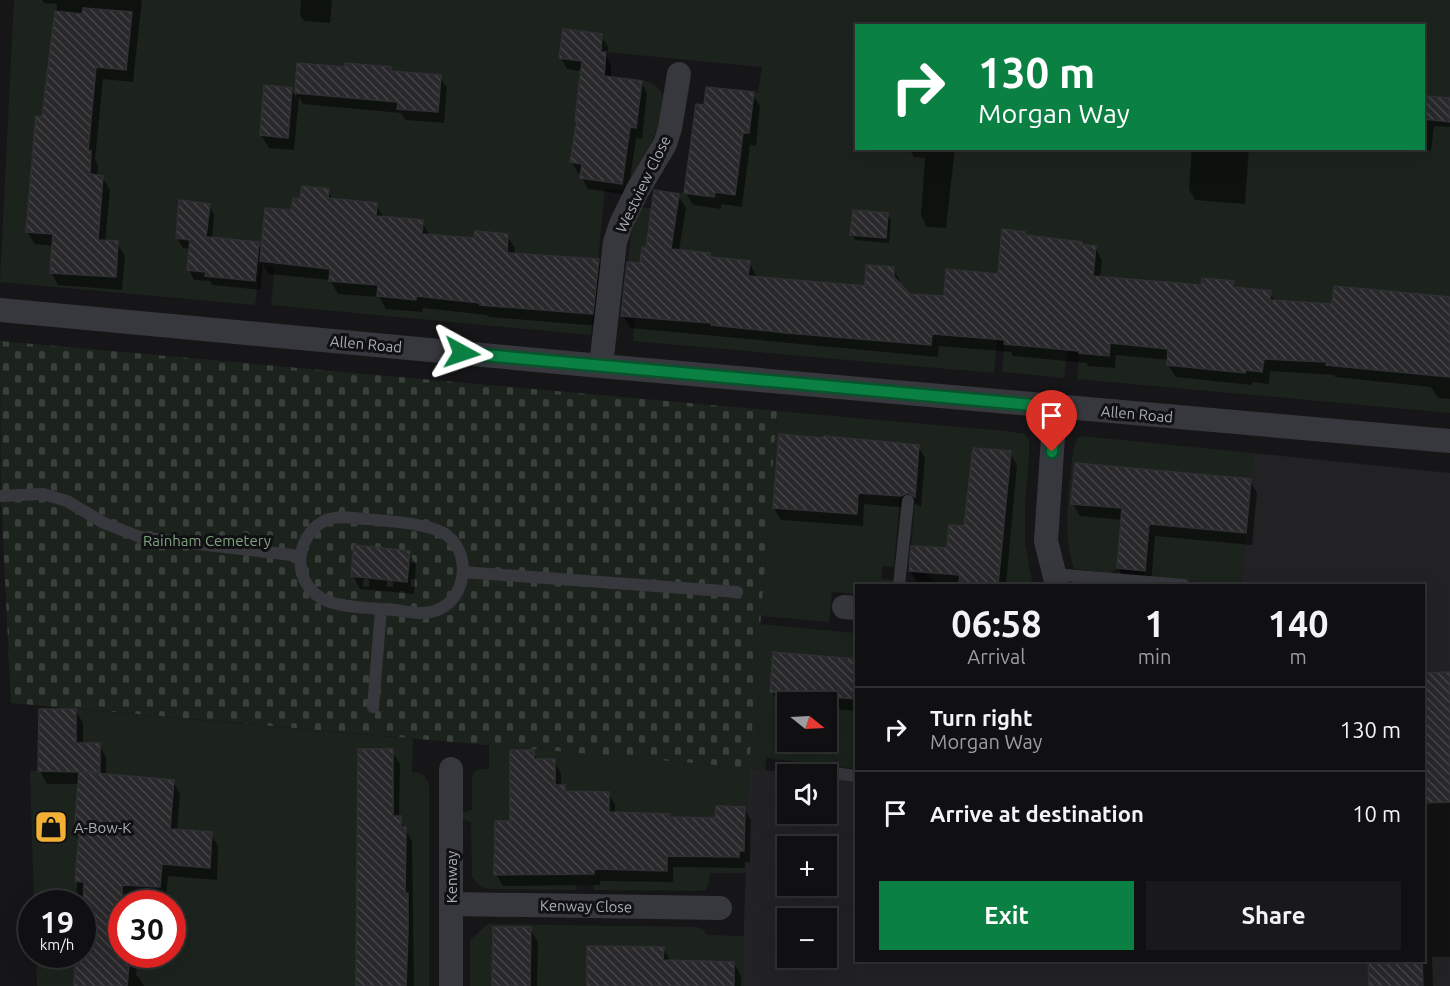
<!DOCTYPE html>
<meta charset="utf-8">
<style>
:root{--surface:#101012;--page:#19191b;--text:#f1f3f6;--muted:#9c9d9f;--line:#303032;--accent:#0b8043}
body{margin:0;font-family:Ubuntu,sans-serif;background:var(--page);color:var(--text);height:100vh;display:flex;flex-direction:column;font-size:22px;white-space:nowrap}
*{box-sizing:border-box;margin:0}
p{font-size:20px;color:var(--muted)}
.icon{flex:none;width:33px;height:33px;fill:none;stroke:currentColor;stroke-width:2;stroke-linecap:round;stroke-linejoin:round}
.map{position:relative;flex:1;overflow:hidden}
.details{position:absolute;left:855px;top:584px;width:570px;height:378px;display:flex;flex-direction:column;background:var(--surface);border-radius:0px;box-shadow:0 6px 24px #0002,0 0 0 2px var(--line)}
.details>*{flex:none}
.guide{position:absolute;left:855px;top:24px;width:570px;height:126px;border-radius:0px;box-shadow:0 6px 24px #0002,0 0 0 2px var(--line);background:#0b8043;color:#fff;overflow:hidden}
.needle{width:39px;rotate:108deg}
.buttons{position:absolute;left:777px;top:692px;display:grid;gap:12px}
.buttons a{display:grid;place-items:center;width:60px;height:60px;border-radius:0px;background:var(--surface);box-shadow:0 6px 24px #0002,0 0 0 2px var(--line);font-size:30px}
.speed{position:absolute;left:18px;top:890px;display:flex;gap:12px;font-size:30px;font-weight:700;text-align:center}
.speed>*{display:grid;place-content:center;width:78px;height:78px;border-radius:50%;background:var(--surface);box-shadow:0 6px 24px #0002,0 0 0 2px var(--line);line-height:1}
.speed small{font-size:15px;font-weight:400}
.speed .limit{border:9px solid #d22;background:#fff;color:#111}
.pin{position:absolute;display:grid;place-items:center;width:51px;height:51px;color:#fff;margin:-62px -26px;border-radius:50% 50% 50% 0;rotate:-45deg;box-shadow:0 0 6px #0007}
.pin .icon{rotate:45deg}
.me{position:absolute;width:66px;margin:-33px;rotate:95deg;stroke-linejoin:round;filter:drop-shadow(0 0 4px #0008)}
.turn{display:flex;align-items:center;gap:21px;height:126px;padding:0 24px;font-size:27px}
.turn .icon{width:78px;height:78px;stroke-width:2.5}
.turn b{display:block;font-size:42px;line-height:51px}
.eta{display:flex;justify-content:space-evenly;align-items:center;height:102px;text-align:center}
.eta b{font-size:36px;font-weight:600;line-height:42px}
.cta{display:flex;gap:12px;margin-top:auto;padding:12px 24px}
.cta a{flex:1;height:69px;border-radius:0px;background:var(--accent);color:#fff;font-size:24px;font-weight:600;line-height:69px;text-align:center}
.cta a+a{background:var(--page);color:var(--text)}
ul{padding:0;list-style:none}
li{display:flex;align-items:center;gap:18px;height:84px;padding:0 24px;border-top:2px solid var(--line)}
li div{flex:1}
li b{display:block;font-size:22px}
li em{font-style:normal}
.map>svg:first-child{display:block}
.built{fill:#222225;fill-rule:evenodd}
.green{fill:#1c231d;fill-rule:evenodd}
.cemetery{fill:url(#cemetery-stones)}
.shadow{fill:#0007}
.building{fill:url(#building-back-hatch);stroke:#303034;stroke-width:1.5}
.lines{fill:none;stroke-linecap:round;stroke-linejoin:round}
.lane{stroke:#37383d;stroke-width:12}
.street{stroke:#37383d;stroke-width:24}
.route-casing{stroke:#07532c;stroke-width:15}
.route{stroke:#0b8043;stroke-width:10}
.labels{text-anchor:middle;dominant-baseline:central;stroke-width:6;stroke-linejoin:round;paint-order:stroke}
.street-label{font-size:15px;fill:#a8adb8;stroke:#111113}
.park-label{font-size:15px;fill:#7fa381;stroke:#111113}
.poi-label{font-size:15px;fill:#a8adb8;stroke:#111113;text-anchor:start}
</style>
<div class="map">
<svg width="1450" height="986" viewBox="0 0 1450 986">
<defs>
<pattern id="cemetery-stones" width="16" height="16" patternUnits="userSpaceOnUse" patternTransform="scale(1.5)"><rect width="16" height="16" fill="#1c231d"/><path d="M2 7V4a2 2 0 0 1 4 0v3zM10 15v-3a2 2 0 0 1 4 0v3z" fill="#3a403c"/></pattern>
<pattern id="building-back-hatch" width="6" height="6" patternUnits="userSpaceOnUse" patternTransform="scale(1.5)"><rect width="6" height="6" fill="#29292c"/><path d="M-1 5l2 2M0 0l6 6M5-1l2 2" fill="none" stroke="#454548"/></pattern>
</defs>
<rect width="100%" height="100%" fill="#161618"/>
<path class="built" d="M1253 453 1450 473V986H742L749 768 796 774H788V813H826L827 778 856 782V960H1424V585H1241ZM788 846H826V885H788ZM788 918H826V957H788Z"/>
<path class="green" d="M14 0H1450V413L1077 379 1084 308 1072 307 1064 378 1002 372 1011 279 1000 259 996 288 1002 289 994 373 633 341 635 317 624 316C626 294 628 228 638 211 641 207 646 208 651 208L654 190 684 193 696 104H704L706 87 758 93 762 67 606 52 604 76C619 78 638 77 651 83 686 99 635 170 623 190L605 188 591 335 271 305 275 267 260 265 255 305 0 282ZM856 26H1424V148H856Z
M777 411 1005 431 1025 434 1029 440V453L1025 507V544L1032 580 1031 585H938L925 572 909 571 915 498 900 496 894 567 883 566 881 579 893 580 892 585H856V594L832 592 829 622 761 616Z
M1082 436 1253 453 1241 585H1224L1144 576 1145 571 1117 568 1111 573 1074 569C1061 531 1070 489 1073 450L1077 439Z
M760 624 856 633V769L767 758 765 770 749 768 746 873H710L709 883 705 890 699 891 594 890 593 885H577L576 890 491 889C481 888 477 884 472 877L471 822 452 815 472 810V777L474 772 480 769H489V745L748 768ZM788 702H826V741H788Z
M39 709H76L413 739 412 772C422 773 426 775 429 785V986H37L36 954H82V903H34L30 771H38ZM122 903H172V954H122Z
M488 924 697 927 704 930 707 935 744 936 742 986H470V940Z"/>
<path class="cemetery" d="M0 341 777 411 749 768 11 703 1 496Z"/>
<path class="shadow" d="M42 0H142L133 82 103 79 95 160 98 165 97 176 102 177 110 190 105 242 117 243 125 256 122 290 58 285 51 272 54 246 35 244 27 232 54 42 57 4 44 3Z
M301 0H332L330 23 304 21 300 15Z
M601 35 608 47 607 57 611 65V78L641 82 647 93 642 139 636 138 628 195 588 189 582 178V174L578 173 572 162 578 124 576 120 582 71 567 69 561 58Z
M299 64 347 69H390L393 72 440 77 447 88 444 123 406 120 401 113 303 104 299 97 294 150 269 148 261 135 291 89 296 97Z
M753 94 760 106 756 146 750 145 742 207 721 204V209L693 205 686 193 705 106Z
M1424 97 1450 100V127L1434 126 1431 151 1402 148H1424Z
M909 148H955L946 228 927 227 921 215 925 158 914 157Z
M1192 148H1249L1245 204 1195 200 1189 189Z
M328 191 333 200 376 205 384 218 422 222 430 236 475 240 507 236 515 248 514 255 598 260 605 273 599 326 489 317 487 315 423 308 422 312 386 309 379 297 338 294 330 280 268 274 263 264 260 290 213 285 210 281 194 280 189 270 191 249 183 248 177 238 209 205 214 215 212 239 258 244 262 251 302 201Z
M678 195 686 208 679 251 709 254 712 259 749 263 756 275V278L866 288 893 269 900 281V286L909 295 945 298 999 276 1024 233 1027 237 1081 243 1083 246 1095 248 1102 260 1100 278 1203 286 1233 282 1237 289 1270 293 1275 301 1450 321V399L1438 398 1431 387 1335 377 1334 375 1270 371 1269 384 1252 382V385L1176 377 1168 365 1169 360 1116 355 1115 368 1088 366 1086 363 1013 356 1011 352 939 346 938 357 630 328 623 316 647 249Z
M887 214 891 220 889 243 855 240 852 234Z
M780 436 918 446 925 458 921 507 916 504 909 508 864 504 863 526 781 520 774 508Z
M1010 453 1017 465 1006 585 918 583 910 571 948 550 966 528Z
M1250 481 1257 493 1252 545 1155 536 1151 583 1125 580 1118 568 1122 520 1080 516 1073 504Z
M409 552 416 565 414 594 360 589 353 576Z
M775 654 856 660V711L826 708V702H788V705L779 704 771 691Z
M1450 674V957H1432L1433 986H1371L1370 960H1424V675Z
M41 710 76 711 83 723V744L99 745 106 757V775L173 781 180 794 177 831 211 834 218 846 217 880 168 876 166 899 142 898V903H122V954H138L136 976H138L144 986H75L77 954H82V903H76L80 843 75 835 80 784H47L40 771Z
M392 751 400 764 399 818 412 841 414 986H358Z
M533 752 538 761H554L561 773V787H564L567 792 608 793 615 805V814L669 818 717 819 744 808 751 820 750 863 745 862V868L673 867V882L600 881V885L503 886 496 874Z
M530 929 538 942 537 986H494Z
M663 948 671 962 734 963 741 976V986H588Z"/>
<path class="building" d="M83 8 132 12 126 70 96 67 88 151H91L90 174 103 176 98 240 118 241 116 277 50 273 53 234 26 232 36 116 42 117 55 11 82 14Z
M563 29 602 34 601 52H606L604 76 642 81 636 128 630 127 622 184 580 178 582 164 570 162 577 121H575L582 61 559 58Z
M297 63 345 67V63L391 67V71L441 75 438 112 397 109 398 102 295 93Z
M264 85 292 88 288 138 260 135Z
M706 87 754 92 749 133H743L735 195 715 192 714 197 684 193 696 104 704 105Z
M1426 96 1450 98V122L1424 119Z
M302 186 329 189 328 198 377 203 376 216 423 220 422 234 474 238 475 231 508 234 507 253 599 259 593 314 480 305V303L416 296V300L377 296 378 285 329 281 330 269 260 261 265 208 291 210 293 198 300 199Z
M654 190 679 194 671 249 710 253V257L750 261 748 276 865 286 866 265 894 267V277L910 294 944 296 946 269 998 274 1002 229 1025 232V235L1082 242V245L1096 246 1093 276 1201 285 1202 278 1234 281 1233 287 1271 291 1270 300 1332 304 1334 286 1450 297V377L1326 365 1327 362 1264 359 1262 372 1246 370 1245 373 1167 365 1168 349 1110 343 1109 356 1079 353V351L1004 344 1005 340 970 337 932 334 931 345 787 333 711 325V323L621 316 627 262 640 263 642 247 646 248Z
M179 200 210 204 206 237 259 242 255 281 205 276 206 272 187 270 190 240 176 238Z
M853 210 888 213 886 238 850 235Z
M779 434 823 438 824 436 919 445 915 497 908 493 901 496 858 493 857 514 773 508Z
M973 448 1011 451 998 585H959L960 575 909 571 911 546 947 548 949 525 964 526Z
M1075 463 1251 479 1246 533 1149 524 1145 571 1117 568 1122 508 1071 504Z
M354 545 410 551 407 582 351 576Z
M773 652 856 659V699L770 692Z
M1450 672V802L1424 803V673Z
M39 709H76V743H100V772H83L174 780 170 829 212 832 210 868 162 864 160 887 122 885V954H130L127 986H74L76 954H82L84 882 75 881 79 835H74L79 772 38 771Z
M358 749H393V816H401V827H406L405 893H408V931L406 986H356Z
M510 750H534V759H555V785H565V791L609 792V812L669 814V817L715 818 716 806 745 807 744 851H739V857L667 856V871L594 869V874L494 875 495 821H510Z
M493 927H531L530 986H492Z
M587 946 664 947 663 960 734 962V986H587Z
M1368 960H1422L1423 986H1369Z"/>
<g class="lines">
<path class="lane" d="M0 496 43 494 67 501 104 523 140 537 300 556
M342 517C367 520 430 521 448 536 473 557 465 601 435 611 422 615 408 612 395 610 375 608 345 608 327 601 291 586 293 538 324 521 329 518 336 518 342 517Z
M463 572 737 592
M1053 574 1184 585
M899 585 908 501
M373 707 381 609
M798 768 856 776"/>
<path class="street" d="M0 310 601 366 1450 441
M601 366 615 242 621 224 637 191 665 144 670 128 679 74
M1055 407 1046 541 1057 585
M844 607 856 608
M451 904 720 908
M451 986V769"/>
</g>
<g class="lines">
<defs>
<path id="route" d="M462 353 1055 407 1052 452"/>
</defs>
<use href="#route" class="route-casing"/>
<use href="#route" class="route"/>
</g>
<defs>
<symbol id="shop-square" viewBox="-11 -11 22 22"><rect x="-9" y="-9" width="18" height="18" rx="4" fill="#f2b134" stroke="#111113"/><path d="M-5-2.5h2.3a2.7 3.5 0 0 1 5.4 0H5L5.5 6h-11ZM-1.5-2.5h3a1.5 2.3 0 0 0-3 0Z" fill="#111"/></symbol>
</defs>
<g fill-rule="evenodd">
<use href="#shop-square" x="32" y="808" width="38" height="38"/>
</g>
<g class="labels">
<g class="street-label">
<text transform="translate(643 184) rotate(-64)">Westview Close</text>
<text transform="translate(366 344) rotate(5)">Allen Road</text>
<text transform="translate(1137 414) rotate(5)">Allen Road</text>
<text transform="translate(451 877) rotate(-90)">Kenway</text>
<text transform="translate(586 906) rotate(1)">Kenway Close</text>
</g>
<g class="park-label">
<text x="207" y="540">Rainham Cemetery</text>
</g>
<g class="poi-label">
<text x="74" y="827">A-Bow-K</text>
</g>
</g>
</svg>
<div class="buttons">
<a><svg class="needle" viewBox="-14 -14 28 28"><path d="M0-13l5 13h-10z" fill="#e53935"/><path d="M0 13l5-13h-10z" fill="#9c9d9f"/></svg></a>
<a><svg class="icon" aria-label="sound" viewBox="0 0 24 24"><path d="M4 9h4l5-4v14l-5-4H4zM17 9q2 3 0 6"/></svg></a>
<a>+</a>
<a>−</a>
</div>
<div class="speed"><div>19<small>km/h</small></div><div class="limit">30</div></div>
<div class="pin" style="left:1052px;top:452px;background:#d93025"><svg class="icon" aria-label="arrive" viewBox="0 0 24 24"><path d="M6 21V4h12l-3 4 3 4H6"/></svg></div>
<svg class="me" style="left:462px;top:353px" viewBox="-20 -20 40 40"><path d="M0-17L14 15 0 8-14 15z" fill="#0b8043" stroke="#fff" stroke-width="4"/></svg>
<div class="guide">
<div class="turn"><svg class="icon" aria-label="right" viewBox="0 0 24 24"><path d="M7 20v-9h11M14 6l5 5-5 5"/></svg><div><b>130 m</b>Morgan Way</div></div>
</div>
<section class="details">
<div class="eta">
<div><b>06:58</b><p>Arrival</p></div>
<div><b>1</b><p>min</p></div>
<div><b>140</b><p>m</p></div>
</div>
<ul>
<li><svg class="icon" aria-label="right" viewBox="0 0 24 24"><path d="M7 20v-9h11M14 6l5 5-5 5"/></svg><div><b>Turn right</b><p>Morgan Way</p></div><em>130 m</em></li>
<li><svg class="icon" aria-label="arrive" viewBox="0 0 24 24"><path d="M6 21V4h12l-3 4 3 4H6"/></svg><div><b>Arrive at destination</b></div><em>10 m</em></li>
</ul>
<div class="cta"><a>Exit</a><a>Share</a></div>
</section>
</div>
